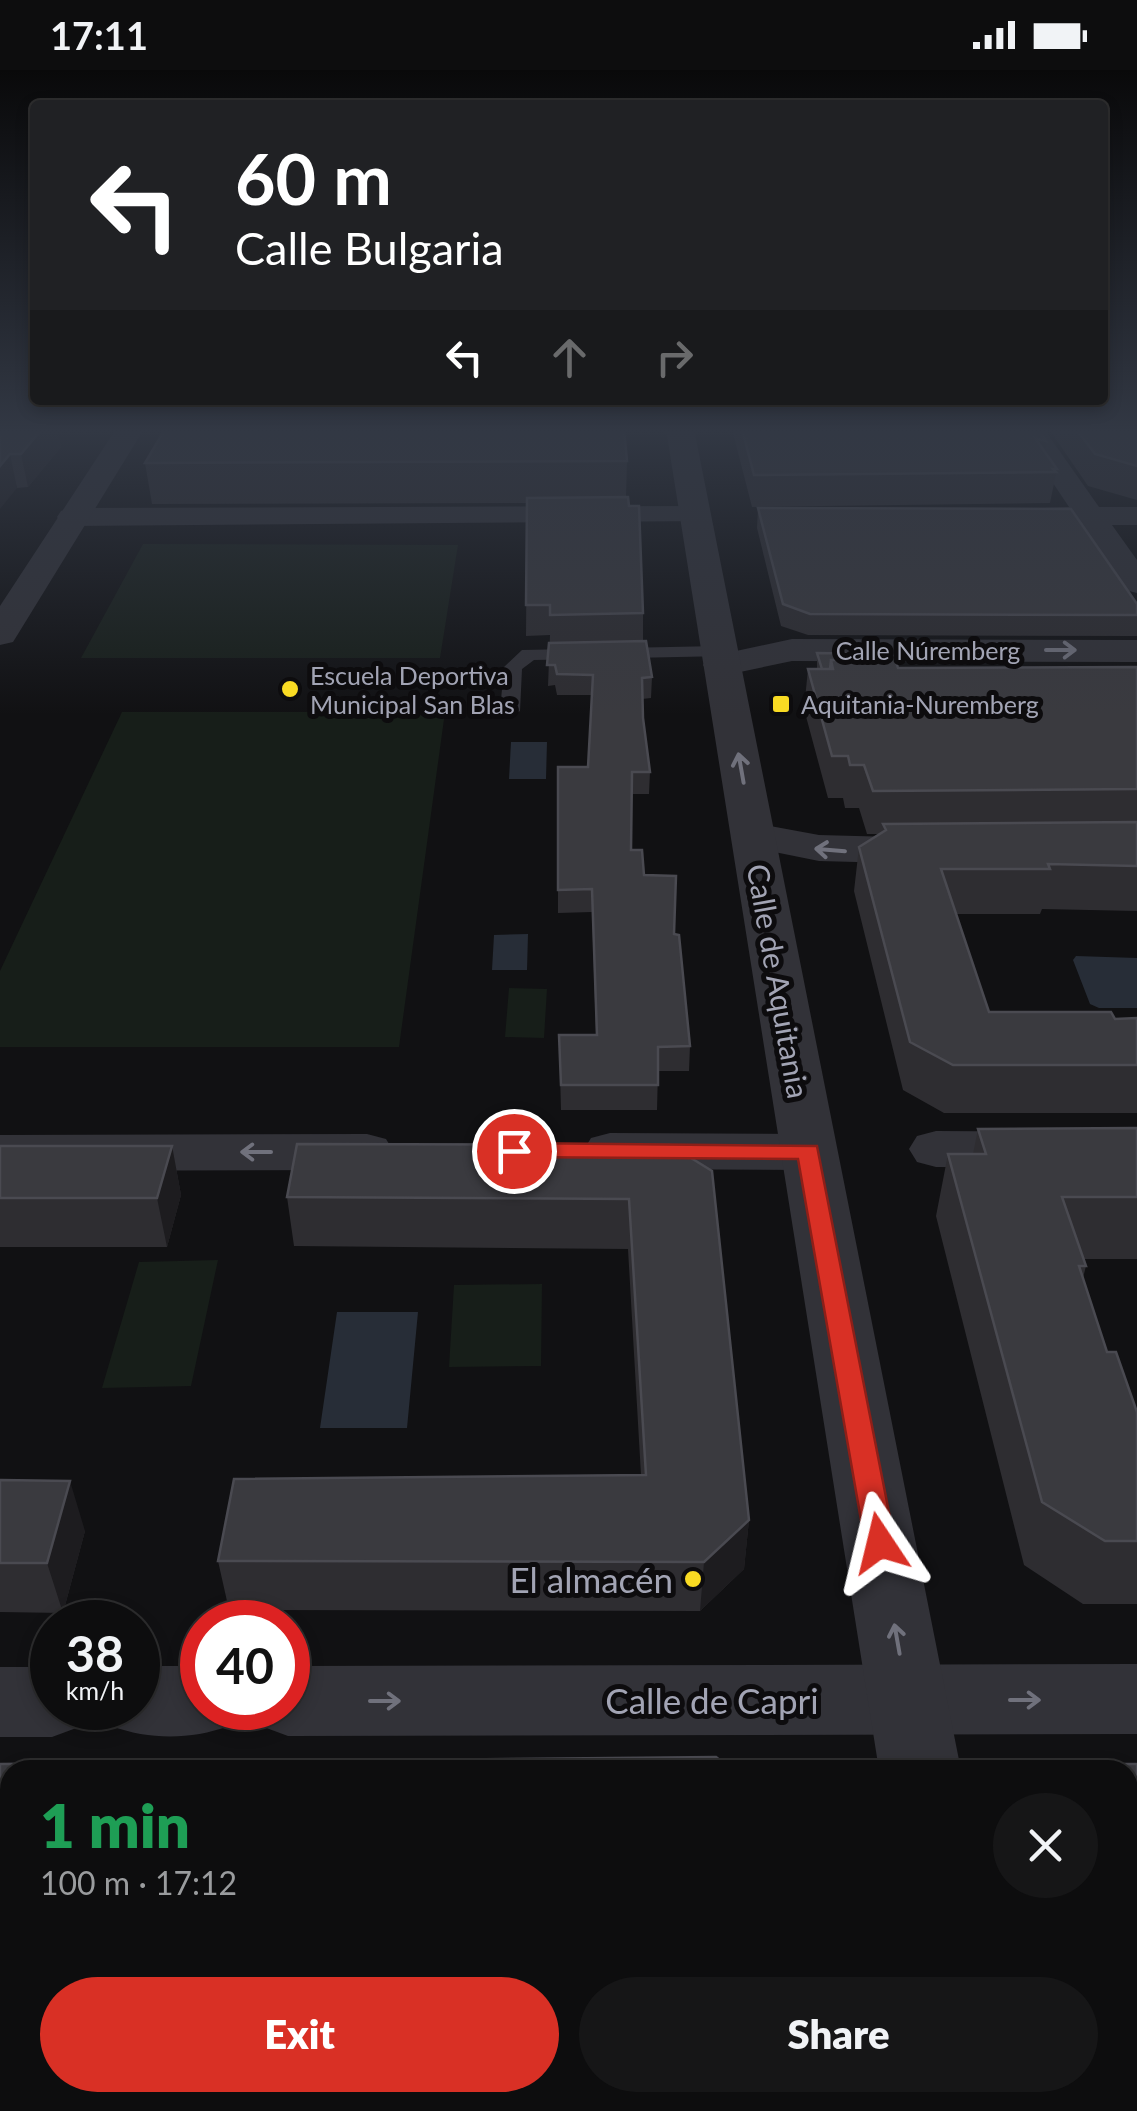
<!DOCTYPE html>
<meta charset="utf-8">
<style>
:root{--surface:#0d0d0e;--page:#161617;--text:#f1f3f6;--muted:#9a9c9e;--line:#2d2d2e;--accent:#d93025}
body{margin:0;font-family:Lato,sans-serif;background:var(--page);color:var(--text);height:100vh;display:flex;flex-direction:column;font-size:38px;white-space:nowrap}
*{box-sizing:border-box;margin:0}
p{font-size:32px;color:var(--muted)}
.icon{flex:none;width:55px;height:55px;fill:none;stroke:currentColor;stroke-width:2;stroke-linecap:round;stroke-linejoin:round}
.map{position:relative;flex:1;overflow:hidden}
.panel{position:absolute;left:0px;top:1690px;width:1138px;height:352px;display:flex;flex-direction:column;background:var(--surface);border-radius:30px 30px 0 0;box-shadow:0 5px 15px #0003,0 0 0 2px var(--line)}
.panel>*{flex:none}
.banner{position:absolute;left:30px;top:30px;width:1078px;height:305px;border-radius:10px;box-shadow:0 5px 15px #0003,0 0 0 2px var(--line);background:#202124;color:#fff;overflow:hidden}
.speed{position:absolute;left:30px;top:1530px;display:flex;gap:20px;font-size:50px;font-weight:700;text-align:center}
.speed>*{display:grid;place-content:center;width:130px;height:130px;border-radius:50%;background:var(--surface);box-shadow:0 5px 15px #0003,0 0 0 2px var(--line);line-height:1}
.speed small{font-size:25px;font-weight:400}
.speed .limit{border:15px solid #d22;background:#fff;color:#111}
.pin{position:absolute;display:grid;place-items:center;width:85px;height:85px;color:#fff;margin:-42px;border:5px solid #fff;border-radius:50%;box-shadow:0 2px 10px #0007}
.me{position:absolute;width:110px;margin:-55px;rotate:350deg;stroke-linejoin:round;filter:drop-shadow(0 0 8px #0008)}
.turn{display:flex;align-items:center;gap:35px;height:210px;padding:0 40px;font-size:45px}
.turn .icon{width:130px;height:130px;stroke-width:2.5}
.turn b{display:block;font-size:70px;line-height:85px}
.lanes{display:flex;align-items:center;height:95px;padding:0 40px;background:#0003;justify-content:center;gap:50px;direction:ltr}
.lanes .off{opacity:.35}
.round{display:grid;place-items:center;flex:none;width:105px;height:105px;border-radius:52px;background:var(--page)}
.summary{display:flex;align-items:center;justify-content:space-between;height:170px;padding:0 40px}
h1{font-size:60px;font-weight:800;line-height:75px;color:#1e9e55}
.cta{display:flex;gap:20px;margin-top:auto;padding:20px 40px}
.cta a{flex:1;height:115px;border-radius:60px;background:var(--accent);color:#fff;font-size:40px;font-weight:800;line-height:115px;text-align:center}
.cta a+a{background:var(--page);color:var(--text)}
.status{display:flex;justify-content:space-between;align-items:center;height:70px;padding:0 50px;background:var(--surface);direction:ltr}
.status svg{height:28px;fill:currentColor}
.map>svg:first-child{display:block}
.green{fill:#171e19}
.water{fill:#272d37}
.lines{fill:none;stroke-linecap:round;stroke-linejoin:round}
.service{fill:#323238;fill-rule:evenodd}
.minor{fill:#323238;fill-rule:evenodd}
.tertiary{fill:#323238;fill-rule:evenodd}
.wall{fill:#2e2d31}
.shaded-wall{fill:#1d1c1f}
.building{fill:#3a3a3f;stroke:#4a4a51;stroke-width:2.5}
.oneway{stroke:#70717c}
.route{fill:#d93025;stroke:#8d1f18;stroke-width:2.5}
.poi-dot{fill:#f9db23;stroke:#0d0c0e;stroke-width:4}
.labels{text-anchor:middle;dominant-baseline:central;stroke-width:10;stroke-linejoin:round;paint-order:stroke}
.far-street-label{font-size:25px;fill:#a2a4b4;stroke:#0d0c0e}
.far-poi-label{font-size:25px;fill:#a2a4b4;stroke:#0d0c0e;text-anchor:start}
.street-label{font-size:30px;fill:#a2a4b4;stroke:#0d0c0e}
.near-poi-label{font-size:35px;fill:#a2a4b4;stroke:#0d0c0e;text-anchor:end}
.near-street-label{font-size:35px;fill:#a2a4b4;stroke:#0d0c0e}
</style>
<div class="status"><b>17:11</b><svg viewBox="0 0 49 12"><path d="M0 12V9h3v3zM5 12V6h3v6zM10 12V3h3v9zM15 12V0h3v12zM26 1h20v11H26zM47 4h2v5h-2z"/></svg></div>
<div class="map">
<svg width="1137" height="2041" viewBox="0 0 1137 2041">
<rect width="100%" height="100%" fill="#111113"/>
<path class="green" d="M143 474 458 475 440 588H81Z
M122 642H445L399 977H0V901Z
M509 918 547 919 544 968 505 967Z
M218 1190 191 1316 102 1318 139 1192Z
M542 1214 541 1296 449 1297 454 1215Z"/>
<path class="water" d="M511 672H547L546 709H509Z
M528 864 527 900H492L494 865Z
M1076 886 1137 888V938H1099L1090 934 1073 890Z
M337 1242H418L407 1358H320Z"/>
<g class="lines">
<path class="service" d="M719 576 728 582 726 586 534 590 522 599 520 641 510 647 500 641 504 597 522 580Z"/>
<path class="minor" d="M1017 359H1044L1099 437H1137V455H1112L1137 490V523L1125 520 1082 455 993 452 989 446 993 440 1069 437Z
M696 436 707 439 711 445 707 451 72 456 61 453 57 447 61 441 72 438Z
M792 569 1137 570V592L792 591 721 606 708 603 703 595 708 587Z
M754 753 819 765 931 768 946 772 953 781 946 790 931 794 819 791 739 775 733 766 739 757Z
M936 1061 1137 1062V1098L936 1097 917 1092 909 1079 917 1066Z
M610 1063 808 1064 827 1069 835 1082 827 1095 808 1100 610 1099 591 1094 583 1081 591 1068Z
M367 1064 386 1069 394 1082 386 1095 367 1100 0 1101V1065Z
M1137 1594V1664L288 1666 261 1656 253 1638H288V1596Z
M138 1596H202V1638H237L229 1656C190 1670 150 1670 111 1656L103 1638H138Z
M0 1597H52V1638H88L79 1657 52 1667H0Z"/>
<path class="tertiary" d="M116 359H144L18 564 13 572 0 575V536Z
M666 359H694L961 1700H879Z
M931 2032H1027L1029 2041H933Z"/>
</g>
<path class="wall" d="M0 359H57L61 377 28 417 17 418Z
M732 359H1038L1046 371 1045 381 1057 399 1050 433 752 437Z
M1049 359H1137V430L1088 416Z
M627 391 626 427 643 543V571L652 607 651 628 642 629 643 648 650 702 649 724H631V780L674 864 690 976 689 1001H658L657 1040H561L559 965H596L592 842 558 843V697H588L592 625H557L555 615 548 616 550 565 526 566 527 433 152 434 145 393Z
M758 438 1137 534V566L808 565 781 556 757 458Z
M817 583 881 589 898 598 1137 597V841L1042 839 1040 844H956L989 942 1115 949 1137 948V1043H944L903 1020 854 821 859 777 880 764H867L859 738H845L843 728H828L804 639 808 599H817Z
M1137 1058V1189H1083L1086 1196 1083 1208 1107 1282 1137 1342V1534H1083L1024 1495 936 1146 948 1084H973L978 1059Z
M670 1075 749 1450 744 1499 700 1541 229 1540 218 1491 641 1405 628 1179 294 1176 287 1127Z
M0 1076H172L181 1125 167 1177H0Z
M0 1410 85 1461 63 1543 0 1542Z
M1120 1694H1137V1877L1128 1841V1700H1118Z"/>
<path class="shaded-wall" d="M42 359H57L61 377 28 417 21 384Z
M10 384 17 418 0 439V396Z
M172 1076 181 1125 167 1177 157 1128Z
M70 1411 85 1461 63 1543 47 1493Z
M749 1450 744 1499 700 1541 704 1492Z"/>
<path class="building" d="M0 359H42L21 384H10L0 396Z
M165 359H624L627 391 145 393Z
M742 359H1038L1046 371 1035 368 1057 399H1053L1056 402 754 405Z
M1076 359H1137V396L1095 384Z
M628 427 629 436H639L643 543 550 545V535H526L527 428Z
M758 438 1071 439 1137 534V545L810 544 783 534Z
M646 571 652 607 642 608 643 648 650 702H632L631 780H642L644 805 676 806 674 864 679 865 690 976 658 977V1015H561L559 965H597L592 819 558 820V697H588L593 605 557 604 555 595H547L549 573Z
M817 583 879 584 881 590H831L830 599H822Z
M895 589 898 598 1137 597V719L873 721 864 695H850L848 686H832L808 599H833L831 590Z
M1137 752V796L1048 794 1050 799H941L989 942H1111L1115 949 1137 948V995H953L910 972 859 777 886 760 883 754Z
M1137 1058V1127H1062L1086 1196H1079L1107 1282H1116L1137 1342V1471H1105L1042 1432 948 1084H986L978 1059Z
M297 1074 670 1075 712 1101 749 1450 704 1492 218 1491 234 1409 646 1405 629 1129 287 1127Z
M0 1076H172L157 1128H0Z
M0 1410 70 1411 47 1493H0Z
M716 1687 732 1700H10V2032H809V2041H0V1694Z
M1120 1694H1137V1753L1128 1719V1700H1122Z"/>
<defs><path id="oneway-shaft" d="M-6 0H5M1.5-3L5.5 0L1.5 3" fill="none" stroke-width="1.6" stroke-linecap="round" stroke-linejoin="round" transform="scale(2.5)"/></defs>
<g class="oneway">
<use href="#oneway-shaft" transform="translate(1061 580)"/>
<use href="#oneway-shaft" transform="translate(741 698) rotate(-100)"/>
<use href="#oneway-shaft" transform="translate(830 780) rotate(-175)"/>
<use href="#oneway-shaft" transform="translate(256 1082) rotate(180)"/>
<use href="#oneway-shaft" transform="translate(897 1569) rotate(-100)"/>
<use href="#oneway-shaft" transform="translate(1025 1630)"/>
<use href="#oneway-shaft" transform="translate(385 1631)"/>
</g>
<linearGradient id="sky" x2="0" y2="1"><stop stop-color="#09090a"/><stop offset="0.56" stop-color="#323844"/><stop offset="1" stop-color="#323844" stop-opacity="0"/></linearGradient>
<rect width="1137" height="645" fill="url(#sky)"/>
<path class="route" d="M514 1073 817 1076 895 1473 890 1482 880 1486 869 1482 865 1473 798 1089 506 1087 502 1081 506 1075Z"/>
<g class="poi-dot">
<circle cx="290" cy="619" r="10"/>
<rect x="771" y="624" width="20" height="20" rx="5"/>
<circle cx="693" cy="1509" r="10"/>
</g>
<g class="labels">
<g class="far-street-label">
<text x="928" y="580">Calle Núremberg</text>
</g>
<g class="far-poi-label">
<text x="310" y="605">Escuela Deportiva<tspan x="310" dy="29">Municipal San Blas</tspan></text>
<text x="801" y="634">Aquitania-Nuremberg</text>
</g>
<g class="street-label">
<text transform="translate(779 911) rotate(80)">Calle de Aquitania</text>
</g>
<g class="near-poi-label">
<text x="673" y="1509">El almacén</text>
</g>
<g class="near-street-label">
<text x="712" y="1630">Calle de Capri</text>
</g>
</g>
</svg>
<div class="speed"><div>38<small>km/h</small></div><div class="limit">40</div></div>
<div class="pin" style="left:514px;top:1081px;background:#d93025"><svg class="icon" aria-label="arrive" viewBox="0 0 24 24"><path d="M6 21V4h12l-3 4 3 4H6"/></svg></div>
<svg class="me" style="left:880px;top:1473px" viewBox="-20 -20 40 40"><path d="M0-17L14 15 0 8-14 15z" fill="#d93025" stroke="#fff" stroke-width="4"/></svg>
<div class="banner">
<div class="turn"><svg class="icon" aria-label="left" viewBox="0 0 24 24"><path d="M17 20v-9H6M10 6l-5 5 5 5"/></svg><div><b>60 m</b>Calle Bulgaria</div></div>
<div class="lanes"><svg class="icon" aria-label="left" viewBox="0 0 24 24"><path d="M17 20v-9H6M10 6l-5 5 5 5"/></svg><svg class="icon off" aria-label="ahead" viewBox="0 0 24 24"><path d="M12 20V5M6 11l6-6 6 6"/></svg><svg class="icon off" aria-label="right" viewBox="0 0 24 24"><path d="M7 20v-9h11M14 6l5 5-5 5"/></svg></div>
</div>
<section class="panel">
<div class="summary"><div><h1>1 min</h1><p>100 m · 17:12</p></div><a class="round"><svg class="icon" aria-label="close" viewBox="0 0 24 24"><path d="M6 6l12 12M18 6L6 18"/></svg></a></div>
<div class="cta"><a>Exit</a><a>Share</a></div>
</section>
</div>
